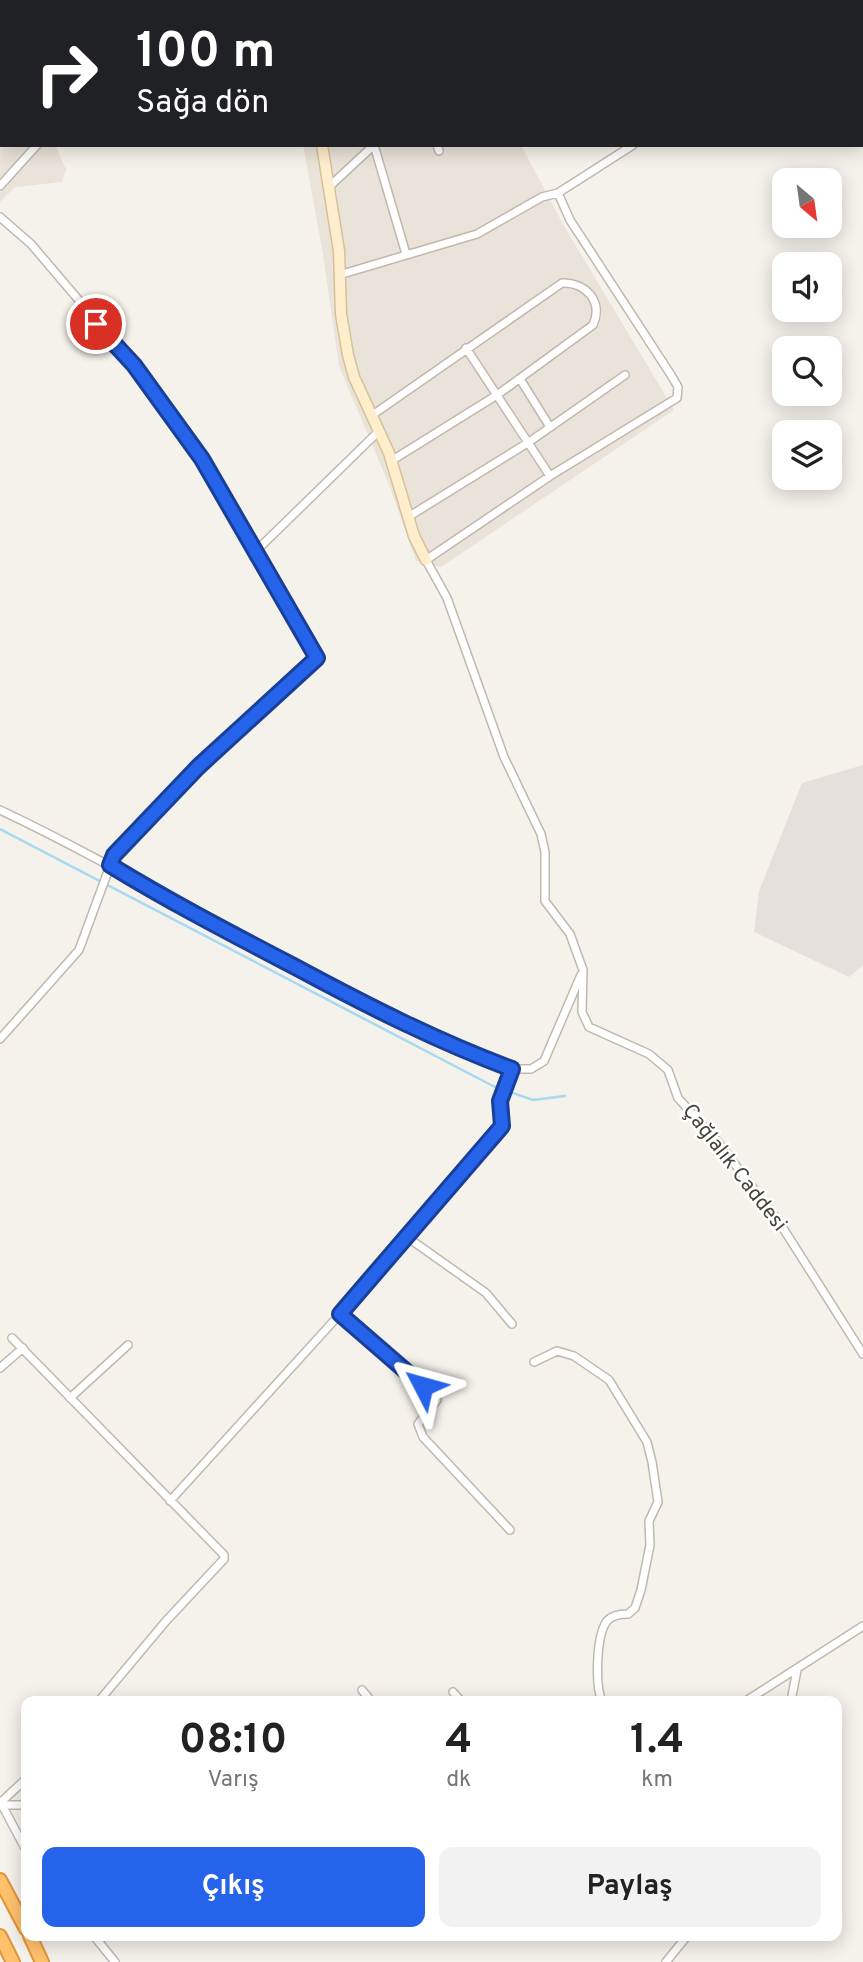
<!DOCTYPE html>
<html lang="tr">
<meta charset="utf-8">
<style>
:root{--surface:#fff;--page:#f2f2f2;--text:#222;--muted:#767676;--accent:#2563eb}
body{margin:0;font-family:Overpass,sans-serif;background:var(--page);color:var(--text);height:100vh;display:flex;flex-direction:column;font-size:26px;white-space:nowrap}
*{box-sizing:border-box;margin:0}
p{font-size:23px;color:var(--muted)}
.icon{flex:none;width:38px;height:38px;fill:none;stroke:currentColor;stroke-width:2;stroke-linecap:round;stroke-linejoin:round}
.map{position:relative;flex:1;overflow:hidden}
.drawer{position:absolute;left:21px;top:1696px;width:821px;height:245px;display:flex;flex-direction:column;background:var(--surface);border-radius:14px;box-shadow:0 4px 18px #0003}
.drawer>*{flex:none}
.top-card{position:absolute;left:0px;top:0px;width:864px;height:147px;box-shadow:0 4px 18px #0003;background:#202124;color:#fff;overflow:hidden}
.needle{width:46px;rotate:151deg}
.fabs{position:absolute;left:772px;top:168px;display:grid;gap:14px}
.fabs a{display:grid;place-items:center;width:70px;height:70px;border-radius:14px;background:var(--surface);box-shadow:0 4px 18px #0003;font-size:35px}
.pin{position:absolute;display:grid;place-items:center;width:60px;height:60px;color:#fff;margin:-30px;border:4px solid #fff;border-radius:50%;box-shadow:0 2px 7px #0007}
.me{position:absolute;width:77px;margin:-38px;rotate:309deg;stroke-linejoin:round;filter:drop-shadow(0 0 5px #0008)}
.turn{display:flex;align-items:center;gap:24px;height:147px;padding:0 21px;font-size:32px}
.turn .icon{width:91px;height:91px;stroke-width:2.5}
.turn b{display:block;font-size:49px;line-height:60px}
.eta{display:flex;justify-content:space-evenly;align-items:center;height:119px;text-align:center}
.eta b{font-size:42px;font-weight:700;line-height:49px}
.cta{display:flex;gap:14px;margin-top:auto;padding:14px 21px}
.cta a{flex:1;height:80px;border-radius:14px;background:var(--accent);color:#fff;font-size:28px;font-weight:700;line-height:80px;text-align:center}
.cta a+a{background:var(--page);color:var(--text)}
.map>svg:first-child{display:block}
.residential{fill:#e9e3d9}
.industrial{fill:#e5e0dc}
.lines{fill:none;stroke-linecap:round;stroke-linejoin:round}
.stream{stroke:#a7daf2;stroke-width:2.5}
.street-casing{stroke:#c1b8ad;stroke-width:10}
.secondary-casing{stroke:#d6c19a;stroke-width:13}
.highway-casing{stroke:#e0943a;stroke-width:16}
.street{stroke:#fff;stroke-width:7}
.secondary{stroke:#ffeecb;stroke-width:10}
.highway{stroke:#ffc16c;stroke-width:12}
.route-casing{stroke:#184099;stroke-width:18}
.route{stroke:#2563eb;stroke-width:12}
.labels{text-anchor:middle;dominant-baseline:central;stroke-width:5;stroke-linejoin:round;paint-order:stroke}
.street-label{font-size:21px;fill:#4a4238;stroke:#fff}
</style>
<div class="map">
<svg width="863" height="1962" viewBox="0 0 863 1962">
<rect width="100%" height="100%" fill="#f5f1eb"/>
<path class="residential" d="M1 0 2 145H55L66 169 62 182 15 187 0 202Z
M303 145H521L564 226 674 410 441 567 416 561 390 487 339 366 323 254Z"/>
<path class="industrial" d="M863 765V965L849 977 754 932 759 891 802 783Z"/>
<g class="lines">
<path class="stream" d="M0 829 493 1086 533 1100 565 1096"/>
<defs>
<path id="street" d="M201 0V2
M628 0 629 2
M254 2 258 0
M386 2 389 0
M857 2 859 0
M374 145 406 254
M437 145 439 151
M0 186 37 145
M330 186 374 145
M558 193 570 220 671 375 678 387 677 398 550 476 426 560 447 598 504 757 541 834 545 852V901L570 934 583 970 582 1012 589 1027 649 1054 668 1070 678 1098 718 1142 781 1225 863 1354
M0 217 31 244 134 365 202 459 317 658 198 767 114 855 79 950 0 1039
M339 275 477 234 542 197 558 193 633 145
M466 348 550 476
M520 379 550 427
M371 416 562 283C584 282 604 300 593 325L497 395 391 461
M408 517 529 442 625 375
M255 552 379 431
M0 810C173 892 332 1003 512 1069
M407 1237 486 1293 512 1324
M340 1314 434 1396 437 1400 418 1424 423 1437 510 1530
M12 1338 224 1555V1559L166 1621 99 1701
M534 1362 557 1351 574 1356 609 1380 647 1442 652 1462 658 1502 649 1521 650 1545 641 1590 635 1608 628 1614C620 1614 612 1615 607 1621 596 1635 595 1686 602 1701
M0 1368 23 1348
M70 1398 128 1345
M170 1501 340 1314 502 1126 500 1101 512 1069H531L544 1061 581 975
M362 1690 371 1701
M453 1692 461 1701
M746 1701 863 1626
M791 1701 797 1670
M0 1803 26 1779
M0 1805H26
M2 1805 26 1850
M94 1936 115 1962
M666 1962 687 1936"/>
<path id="secondary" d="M280 0V2
M322 145 339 251 341 314 348 355 354 377 389 453 414 536 426 560"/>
<path id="highway" d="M0 1880 26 1929
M0 1936 13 1962
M30 1936 42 1962"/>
</defs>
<use href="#street" class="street-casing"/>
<use href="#secondary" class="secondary-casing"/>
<use href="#highway" class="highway-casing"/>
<use href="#street" class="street"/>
<use href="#secondary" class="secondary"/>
<use href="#highway" class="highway"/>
</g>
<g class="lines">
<defs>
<path id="route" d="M96 324 134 365 202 459 317 658 198 767 114 855 110 865C172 903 236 936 301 970 370 1007 439 1042 512 1069L500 1101 502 1126 340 1314 423 1386"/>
</defs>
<use href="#route" class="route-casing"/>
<use href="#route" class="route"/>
</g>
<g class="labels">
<g class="street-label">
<text transform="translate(734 1168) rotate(52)">Çağlalık Caddesi</text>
</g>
</g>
</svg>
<div class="fabs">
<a><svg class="needle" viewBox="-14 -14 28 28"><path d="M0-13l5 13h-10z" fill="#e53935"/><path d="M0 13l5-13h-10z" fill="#767676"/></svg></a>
<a><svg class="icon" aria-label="sound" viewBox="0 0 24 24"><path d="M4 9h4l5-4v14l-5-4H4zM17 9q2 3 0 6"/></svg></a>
<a><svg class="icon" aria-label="search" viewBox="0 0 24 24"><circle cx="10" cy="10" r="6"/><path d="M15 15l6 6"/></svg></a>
<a><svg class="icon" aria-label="layers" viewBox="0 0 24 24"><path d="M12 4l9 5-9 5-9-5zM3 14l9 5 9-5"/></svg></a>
</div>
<div class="pin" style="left:96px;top:324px;background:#d93025"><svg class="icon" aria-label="arrive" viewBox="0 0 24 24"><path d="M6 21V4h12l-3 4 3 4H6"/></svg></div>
<svg class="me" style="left:423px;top:1386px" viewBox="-20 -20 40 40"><path d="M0-17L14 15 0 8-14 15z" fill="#2563eb" stroke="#fff" stroke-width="4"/></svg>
<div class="top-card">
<div class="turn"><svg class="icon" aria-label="right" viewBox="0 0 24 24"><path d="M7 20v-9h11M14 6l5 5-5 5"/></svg><div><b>100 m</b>Sağa dön</div></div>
</div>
<section class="drawer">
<div class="eta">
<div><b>08:10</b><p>Varış</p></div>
<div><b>4</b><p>dk</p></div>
<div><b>1.4</b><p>km</p></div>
</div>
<div class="cta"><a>Çıkış</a><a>Paylaş</a></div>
</section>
</div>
